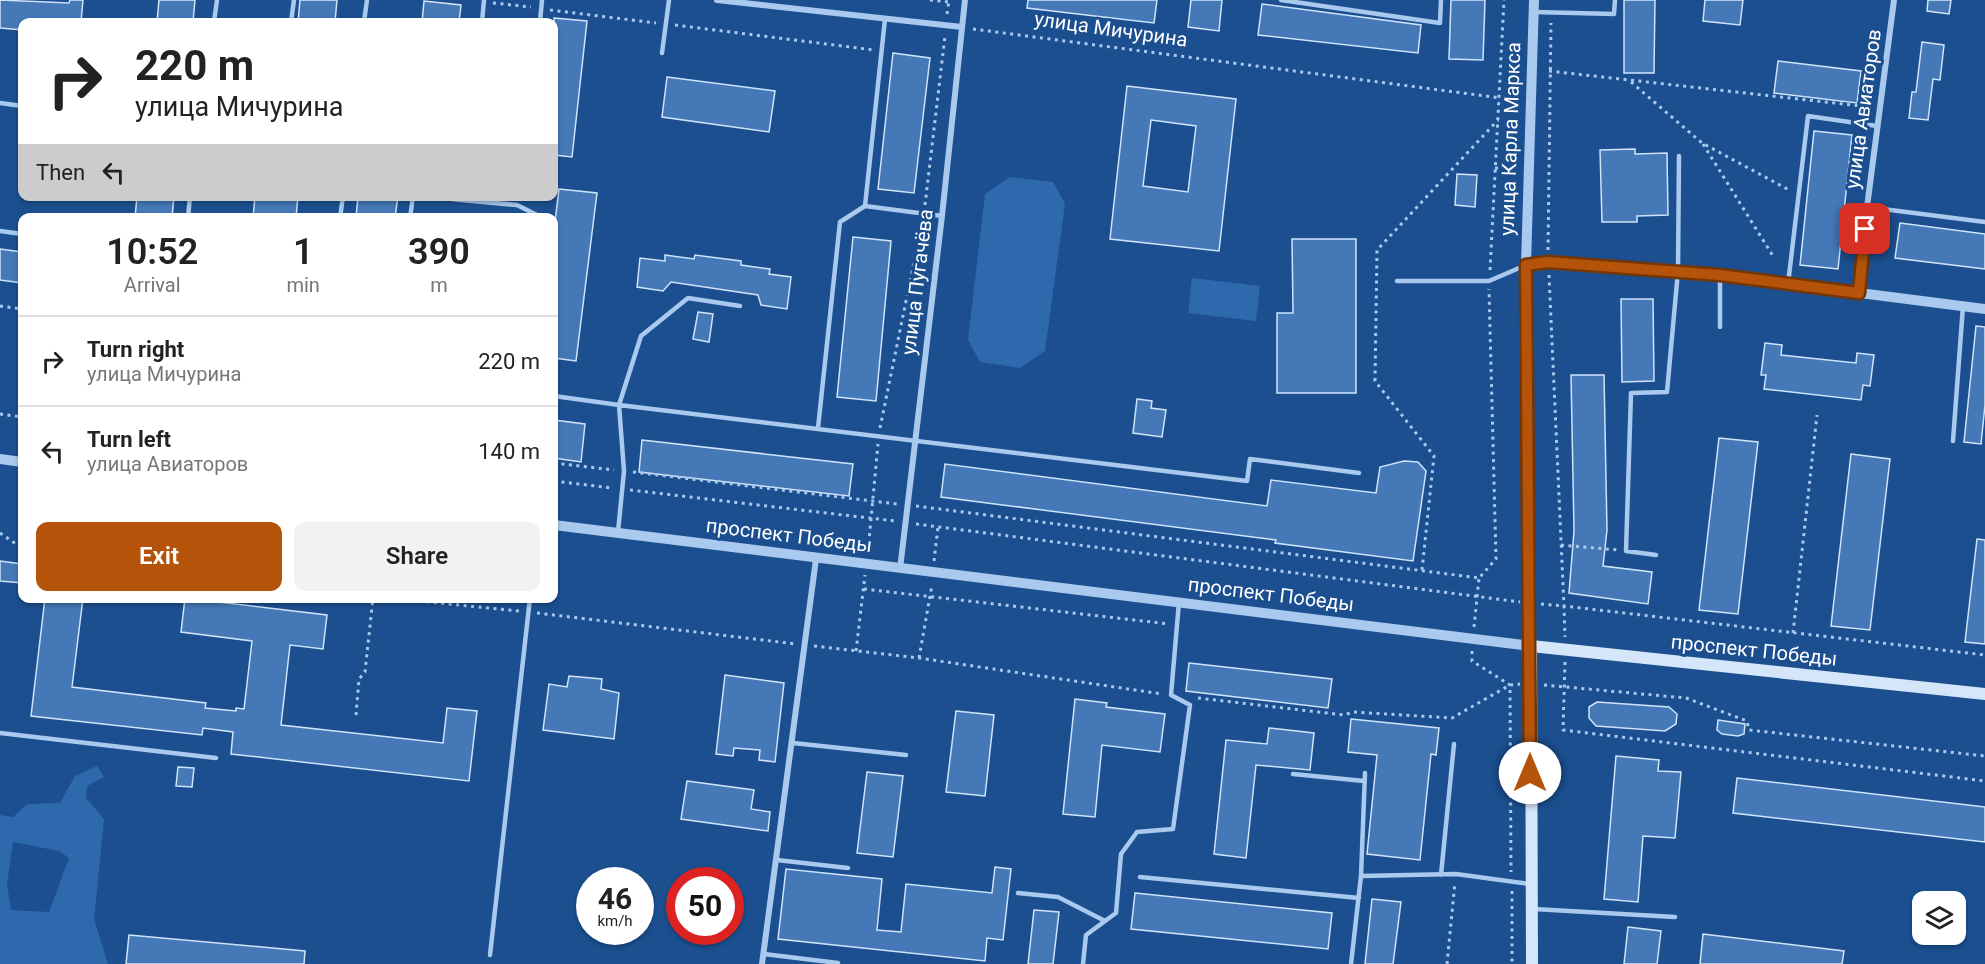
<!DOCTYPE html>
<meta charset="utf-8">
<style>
:root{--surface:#fff;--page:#f2f2f2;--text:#222;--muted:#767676;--line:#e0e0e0;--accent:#b45309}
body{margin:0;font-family:Roboto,sans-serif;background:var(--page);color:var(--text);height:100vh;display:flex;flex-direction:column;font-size:22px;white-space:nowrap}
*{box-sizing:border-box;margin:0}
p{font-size:20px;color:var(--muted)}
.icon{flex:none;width:33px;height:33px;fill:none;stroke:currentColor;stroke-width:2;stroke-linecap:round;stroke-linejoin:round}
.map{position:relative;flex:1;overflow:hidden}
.panel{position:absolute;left:18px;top:213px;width:540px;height:390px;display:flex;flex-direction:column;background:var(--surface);border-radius:12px;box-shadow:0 2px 4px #0004}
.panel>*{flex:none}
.top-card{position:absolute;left:18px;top:18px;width:540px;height:183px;border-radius:12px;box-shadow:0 2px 4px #0004;background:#fff;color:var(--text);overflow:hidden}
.buttons{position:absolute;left:1912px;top:891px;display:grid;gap:12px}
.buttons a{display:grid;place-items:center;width:54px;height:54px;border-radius:12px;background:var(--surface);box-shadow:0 2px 4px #0004;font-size:30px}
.speed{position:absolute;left:576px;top:867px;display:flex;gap:12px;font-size:30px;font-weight:700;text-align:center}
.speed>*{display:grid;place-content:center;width:78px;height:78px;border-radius:50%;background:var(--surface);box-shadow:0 2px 4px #0004;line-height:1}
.speed small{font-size:15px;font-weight:400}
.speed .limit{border:9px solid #d22;background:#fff;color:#111}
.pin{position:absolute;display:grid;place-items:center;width:51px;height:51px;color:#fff;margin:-26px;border-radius:12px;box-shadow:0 3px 9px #0006}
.me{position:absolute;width:66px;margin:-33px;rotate:0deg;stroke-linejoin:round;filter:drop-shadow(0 0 4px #0008)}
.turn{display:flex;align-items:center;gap:21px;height:126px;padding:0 18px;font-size:27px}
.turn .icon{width:78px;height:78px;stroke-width:2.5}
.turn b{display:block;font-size:42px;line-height:51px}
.then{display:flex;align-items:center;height:57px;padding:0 18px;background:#0003;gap:12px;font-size:22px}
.eta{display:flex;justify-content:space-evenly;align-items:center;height:102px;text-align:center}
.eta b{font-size:36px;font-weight:600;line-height:42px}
.action{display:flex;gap:12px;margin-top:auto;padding:12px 18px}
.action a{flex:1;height:69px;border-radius:12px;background:var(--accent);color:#fff;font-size:24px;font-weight:600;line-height:69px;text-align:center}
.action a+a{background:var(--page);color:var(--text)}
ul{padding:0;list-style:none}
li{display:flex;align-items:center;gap:18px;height:90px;padding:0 18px;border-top:2px solid var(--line)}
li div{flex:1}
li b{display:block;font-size:22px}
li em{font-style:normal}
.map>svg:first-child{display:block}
.green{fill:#2e69ad;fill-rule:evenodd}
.building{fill:#4478b7;stroke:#cfe3fa;stroke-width:1.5;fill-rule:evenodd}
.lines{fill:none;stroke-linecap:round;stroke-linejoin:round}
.path{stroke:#a9c9ee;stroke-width:3;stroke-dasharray:3 4.5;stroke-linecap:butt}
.service{stroke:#a9c9ee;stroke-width:4.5}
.minor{stroke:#a9c9ee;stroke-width:6}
.tertiary{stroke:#a9c9ee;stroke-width:10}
.secondary{stroke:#d6e6fa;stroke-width:12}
.route-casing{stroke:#753606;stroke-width:15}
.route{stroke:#b45309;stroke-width:10}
.labels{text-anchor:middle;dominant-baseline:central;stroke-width:6;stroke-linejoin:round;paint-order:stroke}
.street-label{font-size:20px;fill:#fff;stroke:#1b4f8f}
</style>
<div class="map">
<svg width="1985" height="964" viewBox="0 0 1985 964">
<rect width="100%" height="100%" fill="#1b4f8f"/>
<path class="green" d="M1010 177 1053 182 1065 204 1045 351 1020 368 980 362 968 340 985 194Z
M1192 278 1260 286 1256 321 1188 313Z
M97 766 104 777 87 786 86 798 104 819 94 919 108 964H0V815L13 817 27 804 60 803 75 776ZM13 842 59 851 69 858 49 912 11 910 7 884Z"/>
<path class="building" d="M0 0 69 3 70 0H83L81 22H22V30L0 28Z
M159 0H195L193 22H157Z
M300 0H337L335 22H298Z
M1028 0H1157L1154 23 1027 8Z
M1191 0H1222L1219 31 1188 27Z
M1451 0H1485L1483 60 1449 59Z
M1624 0H1655L1654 73H1624Z
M1705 0H1743L1740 25 1703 21Z
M1928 0H1951L1949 14 1927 11Z
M424 1 461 5 459 22H422Z
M1262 4 1421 25 1418 53 1258 35Z
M554 18 587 21 572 157 554 155Z
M1922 42 1944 45 1940 80 1933 79 1928 120 1909 118 1912 92H1916Z
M893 53 930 58 914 193 878 189Z
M1778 61 1861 71 1857 103 1774 93Z
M667 77 775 91 769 132 662 117Z
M1127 86 1236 99 1219 251 1110 239ZM1151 120 1196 126 1188 192 1143 186Z
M1814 131 1852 135 1838 269 1800 265Z
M1635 149V154L1667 153 1668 215 1637 216V222H1602L1600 150Z
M1457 174 1477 175 1475 207 1455 205Z
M559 189 597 193 576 361 554 358V230Z
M137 196H174L172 218H135Z
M255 196H298L296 218H253Z
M358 196H398L395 218H356Z
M1900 223 1985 234V269L1895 258Z
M853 237 891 241 876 401 837 397Z
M1292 239H1356V393H1277V313H1293Z
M0 249 22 252V283L0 280Z
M665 255 694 259 695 255 741 261V265L770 269 769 274 791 277 787 309 761 305 758 295 671 282 663 291 637 287 640 258 665 261Z
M1621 299H1653L1654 381 1622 382Z
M698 312 713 314 709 342 693 339Z
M1976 326 1985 327V405L1981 444 1964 442Z
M1765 343 1782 345 1781 355 1856 363 1857 353 1874 355 1870 386 1863 385 1861 400 1764 389 1766 375H1761Z
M1571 375H1604L1607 530 1603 566 1652 572 1648 604 1569 593 1574 531Z
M1137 399 1152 401 1151 408 1166 410 1162 437 1133 433Z
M554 420 585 424 581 462 554 458Z
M1719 438 1758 442 1738 614 1699 610Z
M642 440 853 464 849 496 639 472Z
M1851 454 1890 459 1870 630 1831 626Z
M1404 461 1418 462 1426 471 1413 561 1275 543 1276 540 941 497 945 464 1267 506 1271 480 1376 493 1380 467Z
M1977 539 1985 540V644L1965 642Z
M0 561 22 564V583L0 581Z
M45 598H83L72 687 206 703 205 708 236 711V708L244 709 252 641 181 632 185 598 327 615 323 649 290 645 281 725 443 743 447 708 477 711 469 781 231 754 233 732 203 728 202 735 31 716Z
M1189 663 1332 679 1328 708 1186 691Z
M725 675 784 683 775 762 759 760 760 750 734 748 733 756 716 754Z
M569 676 602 679 601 689 619 693 614 739 543 730 549 684 567 687Z
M1075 699 1107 703 1106 707 1165 714 1160 752 1102 745 1095 817 1063 814Z
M1597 702 1669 707 1677 714 1676 724 1665 731 1596 726 1589 718V707Z
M956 711 994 715 985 796 946 792Z
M1351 719 1439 728 1436 755 1431 754 1420 860 1367 854 1377 755 1348 752Z
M1718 720 1745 724 1744 734 1738 736 1722 734 1717 730Z
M1269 728 1314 733 1310 770 1256 765 1246 858 1214 854 1226 740 1267 744Z
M1616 756 1659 760 1658 771 1681 772 1675 838 1643 836 1638 902 1604 899Z
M178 767 194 768 192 787 176 786Z
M867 772 903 776 893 857 857 853Z
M1737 778 1985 807V842L1733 813Z
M687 781 754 790 751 809 770 812 768 831 681 819Z
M995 867 1011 869 1003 940 987 938 985 961 778 939 786 869 882 879 877 930 901 932 906 884 992 893Z
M1135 893 1332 913 1328 949 1131 929Z
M1372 899 1401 902 1393 964H1365Z
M1034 910 1059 912 1053 964H1028Z
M1628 927 1661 931 1657 964H1624Z
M1703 934 1844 951 1842 964H1700Z
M129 935 305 951 304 964H126Z"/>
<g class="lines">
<path class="path" d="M930 0 949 2
M493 3 531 7
M550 10 656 23
M947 14 949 0
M675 25 874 50
M973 29 1501 98
M1549 71 1870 107
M1631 82 1702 143 1791 191
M1703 144 1773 256
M1495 168 1517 169
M925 205 945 36
M1548 250 1551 23
M1490 270 1504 0
M1549 275 1564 606 1985 655
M0 306 22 309
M0 414 22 417
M880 428 922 223
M554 463 614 470
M633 472 897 504
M554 481 612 488
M630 490 895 521
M916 506 1479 578 1496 559 1489 289
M916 524 1520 602
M0 533 22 548
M1561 545 1618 550
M868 551 878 444
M934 561 938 527
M1422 570 1434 456 1375 381 1377 250 1498 120
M864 589 1169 624
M389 598 519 611
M1541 604 1564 606 1565 637
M537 613 796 644
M1474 627 1479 578
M1793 633 1817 415
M814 646 919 658 1162 694
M856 651 865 575
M1472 651V661L1510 685 1511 872
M919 658 932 585
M1565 662 1563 730 1985 781
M1544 685 1686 698 1747 721 1749 730 1985 756
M1198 698 1344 715 1353 712 1452 718 1510 685 1520 684
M356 715 359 679 365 672 373 598
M1512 891V964
M1447 964 1455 882"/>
<path class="service" d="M1281 0 1440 23 1441 0
M1534 12 1614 14 1615 0
M885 19 865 206 942 216
M214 22 217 0
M291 22 294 0
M364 22 367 0
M482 22 484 0
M540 22 542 0
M662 53 669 0
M0 103 22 106
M426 196 461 200V196
M461 200 517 205 543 218
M1867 207 1985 222
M188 218 190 196
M340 218 343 196
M410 218 413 196
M0 231 22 234
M1397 281H1489L1526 265
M1788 284 1808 116 1877 126
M1720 327V275
M554 396 619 405 641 336 688 298 740 306
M818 428 840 222 865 206
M1953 441 1963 306
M618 532 624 471 619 405 1247 481 1250 459 1359 473
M1656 555 1626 551 1631 393 1667 392 1678 271 1679 156
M0 733 216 758
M793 743 906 755
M1293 774 1364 781
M777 860 848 868
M1441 875 1454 744
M1361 876 1365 773
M1140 877 1359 898
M1018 893 1058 897 1105 921
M1534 909 1675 917
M764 954 838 963
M490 955 530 598
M1083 964 1086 935 1116 913 1121 854 1137 832 1173 829 1190 705 1171 695 1179 602
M1351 964 1361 876 1456 874 1530 884"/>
<path class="minor" d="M717 0 962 27
M1859 293 1867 207 1894 0
M900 569 942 216 965 0
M762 964 816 559"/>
<path class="tertiary" d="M1526 265 1548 262 1720 275 1985 309
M0 459 22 462
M554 525 1531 646 1526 265 1534 0"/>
<path class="secondary" d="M1532 964 1531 646 1985 694"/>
</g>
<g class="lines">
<defs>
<path id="route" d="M1530 773 1526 265 1548 262 1720 275 1859 293 1865 229"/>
</defs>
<use href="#route" class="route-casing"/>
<use href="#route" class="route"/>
</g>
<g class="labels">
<g class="street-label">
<text transform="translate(1111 29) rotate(8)">улица Мичурина</text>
<text transform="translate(1863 109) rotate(-82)">улица Авиаторов</text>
<text transform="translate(1510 139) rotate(-88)">улица Карла Маркса</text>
<text transform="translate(917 282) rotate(-83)">улица Пугачёва</text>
<text transform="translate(789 535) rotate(7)">проспект Победы</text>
<text transform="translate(1271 594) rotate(7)">проспект Победы</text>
<text transform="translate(1754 650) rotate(6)">проспект Победы</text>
</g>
</g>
</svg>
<div class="buttons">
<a><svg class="icon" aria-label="layers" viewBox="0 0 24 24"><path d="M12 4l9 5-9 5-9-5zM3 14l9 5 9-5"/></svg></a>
</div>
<div class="speed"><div>46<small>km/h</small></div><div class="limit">50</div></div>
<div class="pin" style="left:1865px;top:229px;background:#d93025"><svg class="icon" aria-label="arrive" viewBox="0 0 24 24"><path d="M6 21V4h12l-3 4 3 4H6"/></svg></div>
<svg class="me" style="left:1530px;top:773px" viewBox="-20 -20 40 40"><circle r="19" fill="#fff"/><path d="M0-13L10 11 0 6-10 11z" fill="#b45309"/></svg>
<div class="top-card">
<div class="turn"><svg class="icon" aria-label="right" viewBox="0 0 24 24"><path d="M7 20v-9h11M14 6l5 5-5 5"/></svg><div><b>220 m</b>улица Мичурина</div></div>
<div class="then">Then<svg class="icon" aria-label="left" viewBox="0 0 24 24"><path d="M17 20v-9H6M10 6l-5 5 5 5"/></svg></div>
</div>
<section class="panel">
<div class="eta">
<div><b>10:52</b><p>Arrival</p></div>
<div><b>1</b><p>min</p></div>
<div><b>390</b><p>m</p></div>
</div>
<ul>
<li><svg class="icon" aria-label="right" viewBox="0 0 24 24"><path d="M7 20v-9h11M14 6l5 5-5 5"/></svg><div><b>Turn right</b><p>улица Мичурина</p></div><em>220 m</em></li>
<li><svg class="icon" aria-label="left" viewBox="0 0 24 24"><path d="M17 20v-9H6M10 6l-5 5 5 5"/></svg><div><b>Turn left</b><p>улица Авиаторов</p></div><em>140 m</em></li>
</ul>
<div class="action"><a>Exit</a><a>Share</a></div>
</section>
</div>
